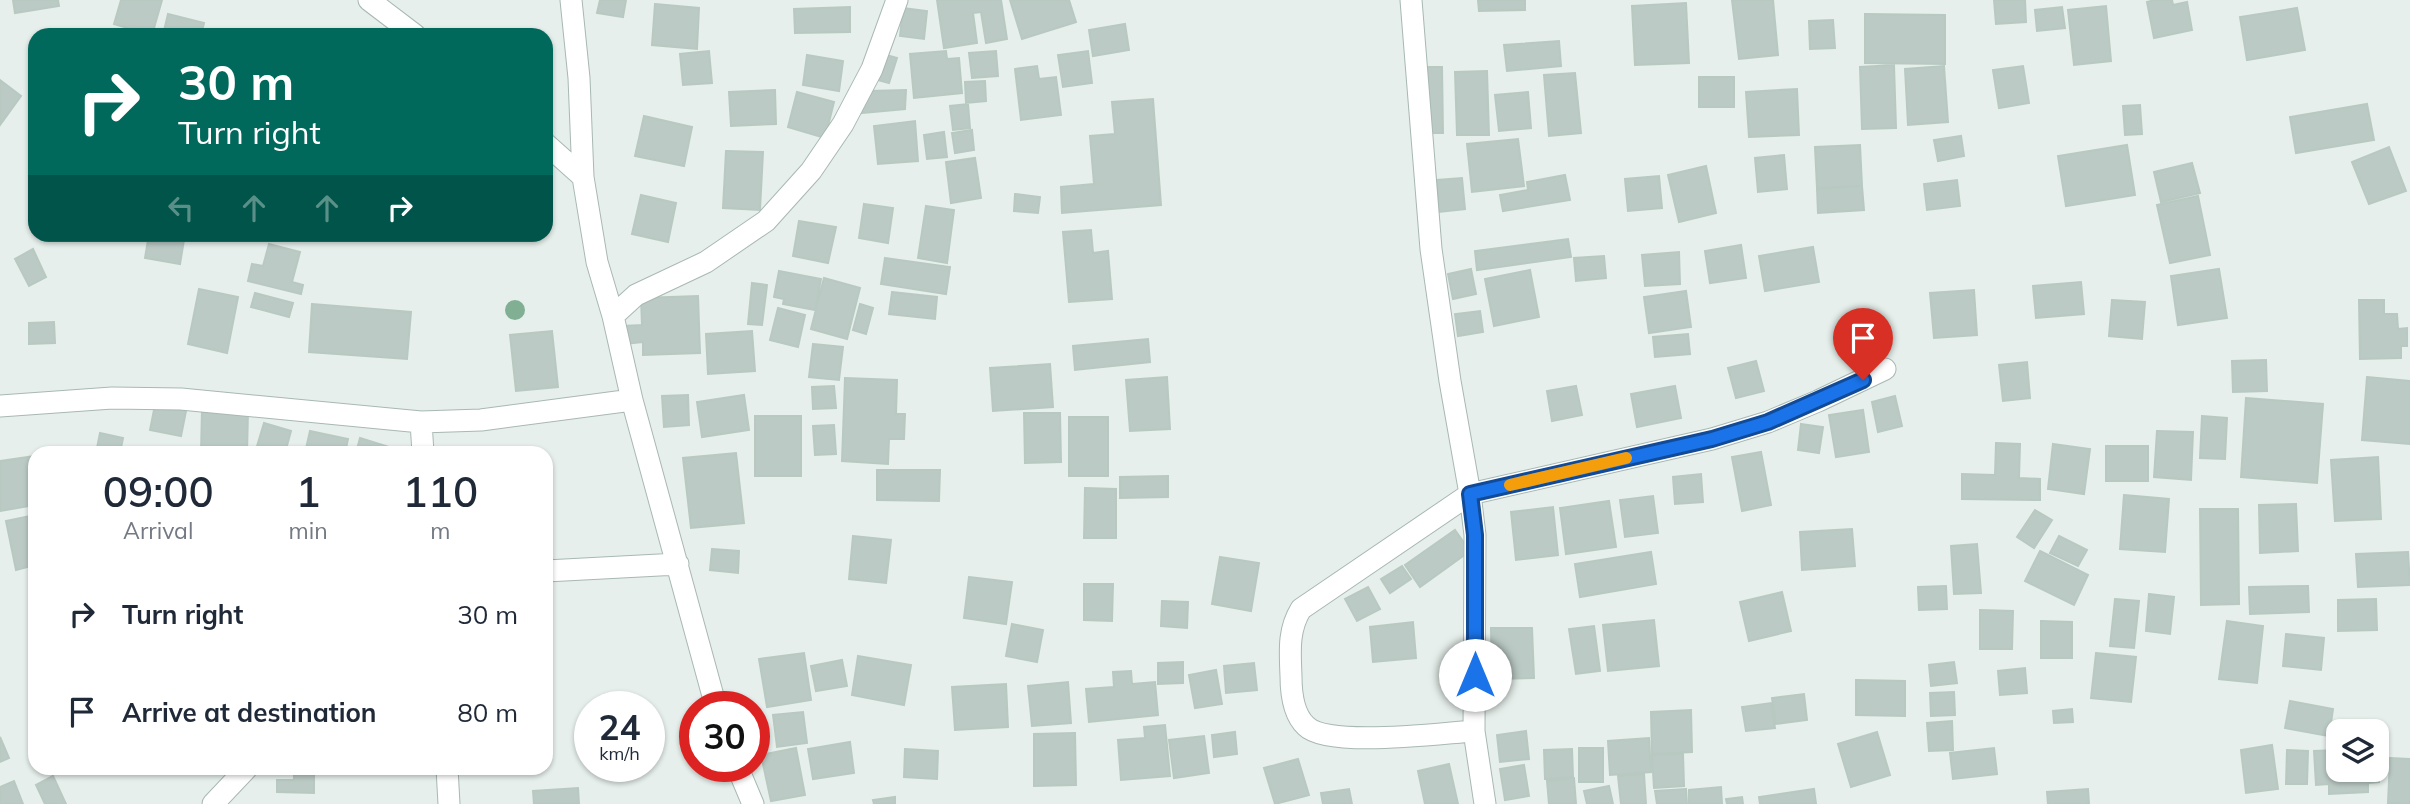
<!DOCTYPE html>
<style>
:root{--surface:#fff;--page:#f6f6f7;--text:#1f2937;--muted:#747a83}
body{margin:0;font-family:Mulish,sans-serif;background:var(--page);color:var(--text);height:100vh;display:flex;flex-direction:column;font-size:26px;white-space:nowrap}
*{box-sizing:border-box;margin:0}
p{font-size:23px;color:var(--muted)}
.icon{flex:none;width:38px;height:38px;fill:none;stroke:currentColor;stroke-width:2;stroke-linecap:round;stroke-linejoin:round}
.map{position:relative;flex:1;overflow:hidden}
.details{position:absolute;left:28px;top:446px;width:525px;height:329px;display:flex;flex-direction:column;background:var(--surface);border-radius:21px;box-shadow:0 2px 5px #0004}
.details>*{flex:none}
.top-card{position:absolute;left:28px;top:28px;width:525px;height:214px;border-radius:21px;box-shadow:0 2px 5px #0004;background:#00695c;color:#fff;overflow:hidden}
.fabs{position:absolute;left:2326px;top:719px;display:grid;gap:14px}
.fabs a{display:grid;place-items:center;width:63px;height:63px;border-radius:14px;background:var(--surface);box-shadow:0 2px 5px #0004;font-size:35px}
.speed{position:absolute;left:574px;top:691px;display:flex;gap:14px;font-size:35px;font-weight:700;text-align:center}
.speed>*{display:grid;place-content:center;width:91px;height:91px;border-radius:50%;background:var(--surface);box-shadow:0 2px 5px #0004;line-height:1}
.speed small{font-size:18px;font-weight:400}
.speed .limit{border:10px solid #d22;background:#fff;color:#111}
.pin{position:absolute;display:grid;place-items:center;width:60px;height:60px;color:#fff;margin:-72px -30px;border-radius:50% 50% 50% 0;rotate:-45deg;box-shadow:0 0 7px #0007}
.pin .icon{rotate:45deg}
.me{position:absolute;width:77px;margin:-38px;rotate:0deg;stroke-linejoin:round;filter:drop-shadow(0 0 5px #0008)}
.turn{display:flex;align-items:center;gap:24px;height:147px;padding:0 35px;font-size:32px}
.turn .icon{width:91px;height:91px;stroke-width:2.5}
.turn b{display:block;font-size:49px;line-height:60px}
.lanes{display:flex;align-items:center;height:66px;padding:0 35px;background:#0003;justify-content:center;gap:35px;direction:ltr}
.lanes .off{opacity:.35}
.eta{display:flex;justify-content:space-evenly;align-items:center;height:119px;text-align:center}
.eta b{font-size:42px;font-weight:600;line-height:49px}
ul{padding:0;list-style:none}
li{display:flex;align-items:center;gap:21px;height:98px;padding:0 35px}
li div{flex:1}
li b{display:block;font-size:26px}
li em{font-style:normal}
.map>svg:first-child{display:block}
.building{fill:#bbcac4;stroke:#b8c9c2;stroke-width:2}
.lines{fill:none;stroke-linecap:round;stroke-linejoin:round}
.minor-casing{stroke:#a8b8b2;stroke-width:23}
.minor{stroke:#fff;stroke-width:21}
.tree{fill:#80af93}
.route-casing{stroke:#114b97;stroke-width:18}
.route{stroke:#1a73e8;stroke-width:12}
.slow{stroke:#f59e0b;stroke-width:12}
</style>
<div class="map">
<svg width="2410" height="804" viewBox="0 0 2410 804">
<rect width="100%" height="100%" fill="#e6efeb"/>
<path class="building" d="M13 0H58L59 6 15 13Z
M121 0H162L152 35 114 24Z
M600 0H626L623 17 597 13Z
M937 0H1001L1007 39 986 43 981 12 973 13 977 43 944 48Z
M1010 0H1069L1076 22 1022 39Z
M1478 0H1525V10L1479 11Z
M1732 0H1773L1778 55 1739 59Z
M1994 0H2025L2026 22 1996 24Z
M2155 0H2172L2173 5 2187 2 2192 30 2154 38 2147 2Z
M1686 3 1689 63 1635 65 1632 6Z
M655 4 699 8 697 49 652 45Z
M2106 6 2111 61 2074 65 2068 10Z
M850 7V32L795 33 794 9Z
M2062 7 2065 28 2037 31 2035 10Z
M903 8 927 11 924 39 900 36Z
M2297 8 2305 50 2247 60 2240 17Z
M168 14 204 23 201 35H163Z
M1865 14 1945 15V64L1865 63Z
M1833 20 1835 48 1810 49 1809 21Z
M1125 24 1129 50 1093 56 1089 30Z
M1559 41 1561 66 1507 71 1504 45Z
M709 51 712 83 683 85 680 54Z
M946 51 947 59 959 58 962 93 914 98 910 54Z
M996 51 998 76 972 78 969 53Z
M1088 51 1092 83 1063 87 1058 55Z
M807 55 843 61 839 91 803 85Z
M886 55 897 58 889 83 878 80Z
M1894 65 1896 128 1862 129 1860 67Z
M1037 66 1039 79 1056 77 1061 115 1021 120 1015 69Z
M1944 66 1948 122 1908 125 1905 69Z
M2023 66 2029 103 1999 108 1993 70Z
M1423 67H1442L1443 133H1424Z
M1487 71 1489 135H1457L1455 72Z
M1575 73 1581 133 1549 136 1544 75Z
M1699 77H1734V107H1699Z
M0 80 21 96 0 125Z
M985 81 986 101 966 103 965 82Z
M1797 89 1799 135 1749 137 1746 92Z
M775 90 776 124 731 126 729 92Z
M906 90 905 109 861 113 869 91Z
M797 92 834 102 825 138 788 127Z
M1528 92 1531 128 1499 131 1495 95Z
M1153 99 1161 205 1062 213 1061 187 1094 184 1090 136 1115 134 1112 102Z
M968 104 970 128 953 130 950 106Z
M2367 104 2374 140 2296 153 2290 117Z
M2140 105 2142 134 2125 135 2123 106Z
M644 116 692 127 684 166 635 156Z
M915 121 918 161 878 164 874 126Z
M972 130 974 150 955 153 952 133Z
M944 132 947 157 927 159 924 135Z
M1961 136 1964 156 1938 161 1934 140Z
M1518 139 1524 186 1472 192 1467 144Z
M1860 145 1862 186 1817 188 1815 147Z
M2127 145 2135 195 2066 206 2058 156Z
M2389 147 2406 191 2369 204 2352 162Z
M726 151 763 152 760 210 723 208Z
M1784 155 1787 189 1758 192 1755 158Z
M975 158 981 198 951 203 946 162Z
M2192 163 2200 193 2161 202 2154 172Z
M1706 166 1716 213 1679 222 1668 175Z
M1565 175 1570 200 1503 211 1500 195 1528 190 1527 182Z
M1659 176 1662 208 1628 211 1625 179Z
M1462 178 1465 209 1439 212 1437 180Z
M1957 180 1960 206 1927 210 1924 184Z
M1862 186 1864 210 1818 213 1817 189Z
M1015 194 1040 197 1038 213 1014 211Z
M641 195 676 203 668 242 632 234Z
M2198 196 2210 255 2170 263 2157 205Z
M864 204 893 208 888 243 859 238Z
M926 206 954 210 947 263 918 258Z
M799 221 836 227 828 263 793 256Z
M1091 230 1093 253 1108 251 1112 299 1069 302 1063 232Z
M149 234H185L180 264 145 258Z
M1568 239 1571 257 1477 270 1475 251Z
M269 244 300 252 292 282 303 285 301 294 248 281 252 264 263 266Z
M1741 245 1746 278 1710 283 1705 251Z
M1813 247 1819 282 1765 291 1759 256Z
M33 249 46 277 29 286 15 259Z
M1679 252 1680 284 1645 286 1642 255Z
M1604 256 1606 278 1576 281 1574 258Z
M885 258 950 267 946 294 881 284Z
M1471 269 1476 294 1453 299 1448 274Z
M2219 269 2227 318 2178 325 2171 276Z
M1530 270 1539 317 1494 326 1485 279Z
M779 271 821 279 815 310 783 304 784 299 774 297Z
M824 278 860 288 847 339 811 329Z
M2081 282 2084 314 2036 318 2033 286Z
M752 283 767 285 762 325 748 324Z
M199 289 238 297 227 353 188 344Z
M1974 290 1977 335 1934 338 1930 293Z
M1686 291 1691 327 1649 333 1644 297Z
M892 292 937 297 935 319 889 314Z
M255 293 293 303 289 317 251 307Z
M698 296 700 353 643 355V342L625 344 624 326 642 325 641 298Z
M2112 300 2145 302 2142 339 2109 336Z
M2359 300H2384V314H2397L2398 329 2407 328V346H2401V358L2360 359Z
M312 304 411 312 407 359 309 352Z
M860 304 873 308 866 334 853 330Z
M778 308 805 315 798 347 770 340Z
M1480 311 1483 332 1458 336 1455 314Z
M54 322 55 343 29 344V323Z
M552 331 558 387 516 391 510 335Z
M752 331 755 371 708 374 706 334Z
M1688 334 1690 354 1655 357 1653 337Z
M1148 339 1150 362 1075 370 1073 346Z
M813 344 843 347 839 380 809 377Z
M2266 360 2267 391 2233 392 2232 361Z
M1756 361 1764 391 1736 398 1728 368Z
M2027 362 2030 398 2003 401 1999 365Z
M1050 364 1053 407 993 411 990 368Z
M1167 377 1170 429 1130 431 1126 380Z
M2367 377 2410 381V444L2362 440Z
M845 378 897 380 896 414H905L904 439H889L888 464 842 461Z
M834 386 836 408 813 409 812 387Z
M1576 386 1582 415 1552 421 1547 391Z
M1675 386 1681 418 1637 427 1631 394Z
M688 395 689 425 664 427 662 396Z
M744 395 749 430 702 437 697 402Z
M1895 396 1902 426 1878 432 1872 402Z
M2246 398 2323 404 2317 483 2241 477Z
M156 400 187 406 181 436 150 430Z
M202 409 248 411 247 453H201Z
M1863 410 1869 452 1836 457 1829 415Z
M1024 413H1060L1061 462 1025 463Z
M755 416H801V476H755Z
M2202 416 2227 418 2225 459 2200 458Z
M1069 417H1108V476H1069Z
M264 423 291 431 285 453H255Z
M1801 424 1823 427 1819 453 1798 450Z
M834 425 836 454 815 455 813 426Z
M310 431 348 439 345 453H305Z
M2157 431 2193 432 2191 480 2154 477Z
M100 433 123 438 120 453H96Z
M360 438 402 451 401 453H356Z
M1996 443 2020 444 2019 478 2040 479V500L1962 499V474L1995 475Z
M2053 444 2090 449 2084 494 2048 489Z
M2106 446H2148V481H2106Z
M1761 452 1771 505 1742 511 1732 457Z
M736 453 744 523 691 528 683 458Z
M35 456V505L0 511V461Z
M2378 457 2381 519 2335 521 2331 460Z
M877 470H940L939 501 877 500Z
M1701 474 1703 502 1675 504 1673 477Z
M1168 476V497L1120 498V477Z
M1085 488 1116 489V538H1084Z
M2124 495 2169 499 2165 552 2120 549Z
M1653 496 1658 533 1625 537 1620 500Z
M1609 501 1616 547 1566 554 1560 508Z
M2296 504 2298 551 2260 553 2259 505Z
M1553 507 1558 555 1516 560 1511 512Z
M2200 509H2238L2239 604 2201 605Z
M2035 510 2052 520 2034 548 2017 537Z
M35 515V565L16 570 6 521Z
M1852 529 1855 566 1802 570 1800 532Z
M1455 530 1470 551 1420 587 1405 565Z
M853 536 891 540 886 583 849 579Z
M2059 536 2087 550 2078 566 2050 553Z
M1977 544 1981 593 1954 594 1951 546Z
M712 549 739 551 738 573 710 570Z
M2040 551 2088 575 2074 605 2025 581Z
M1651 552 1656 584 1580 597 1575 564Z
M2408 552 2410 585 2358 587 2356 554Z
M1220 557 1259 563 1251 611 1212 604Z
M1402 566 1411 579 1390 593 1381 579Z
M969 577 1012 582 1006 624 964 618Z
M1084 584H1113L1112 621 1084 620Z
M1946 586 1947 609 1919 610 1918 587Z
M2308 586 2309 612 2250 614 2249 587Z
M1368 587 1380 609 1357 621 1345 599Z
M1782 592 1791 631 1749 641 1740 602Z
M2149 594 2174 597 2170 634 2146 631Z
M2115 599 2139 601 2134 648 2110 646Z
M2376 599 2377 630 2338 631V600Z
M1162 601 1188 602 1187 628 1161 626Z
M1980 610 2013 611 2012 649H1980Z
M1654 620 1659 666 1608 671 1603 625Z
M2041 621 2072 622V658H2041Z
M2227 621 2263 626 2257 683 2219 679Z
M1413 622 1416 658 1373 662 1370 627Z
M1012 624 1043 630 1037 662 1006 656Z
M1594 626 1600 671 1576 674 1569 629Z
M1491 628H1532L1534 678 1492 679Z
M2286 634 2324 638 2321 670 2283 666Z
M804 653 811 700 767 707 759 659Z
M2096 653 2136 657 2131 702 2091 698Z
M858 656 911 665 904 705 852 695Z
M842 660 847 686 816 691 811 666Z
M1183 662V683L1158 684V663Z
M1954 662 1957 683 1931 686 1929 665Z
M1254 663 1257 690 1226 693 1224 666Z
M2025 668 2027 693 2000 695 1998 671Z
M1216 670 1222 704 1195 708 1189 675Z
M1131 671 1132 684 1155 682 1158 715 1089 722 1086 689 1114 687 1113 672Z
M1856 680 1905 681V716L1856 715Z
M1068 682 1071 723 1032 726 1028 686Z
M1006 684 1008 727 955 730 952 687Z
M1954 692 1955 715 1931 716 1930 693Z
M1804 694 1807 720 1776 724 1772 698Z
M2290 701 2333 709 2329 736 2285 728Z
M1771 703 1775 728 1746 731 1742 707Z
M2072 709 2073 722 2054 723 2053 711Z
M1691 710 1692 752 1652 754 1651 712Z
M803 712 807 743 777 747 773 715Z
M1952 721 1953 750 1929 751 1927 723Z
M1165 725 1170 776 1121 780 1118 740 1145 738 1144 727Z
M1526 731 1529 759 1500 762 1497 735Z
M1235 732 1237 754 1214 757 1212 735Z
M1877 732 1890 775 1851 787 1838 744Z
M1075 733 1076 785 1034 786V734Z
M1204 736 1209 773 1174 778 1169 740Z
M0 737 9 758 0 762Z
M1649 738 1651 772 1610 775 1608 741Z
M850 742 854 773 813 779 808 749Z
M2272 745 2278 789 2246 793 2241 750Z
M2377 747 2379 782 2368 783V792L2329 794V784L2316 785 2314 751 2338 750V770H2376Z
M796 748 805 795 771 801 761 755Z
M1579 748H1603V782H1579Z
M1994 748 1997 774 1953 779 1950 753Z
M905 749 938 751 937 779 904 777Z
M1572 749 1573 777 1545 779 1544 750Z
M2287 750 2308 751 2307 784H2286Z
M1683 754 1684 786 1654 788 1652 755Z
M2390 758 2410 759V804L2388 803Z
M1298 759 1309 795 1275 804 1264 768Z
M1449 764 1458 804H1425L1418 771Z
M1524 765 1529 796 1505 800 1500 769Z
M294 768H314V793L277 792V780H294Z
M1644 774 1646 804H1621L1618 776Z
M53 776 66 804H45L36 785Z
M1574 778 1576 804H1549L1547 781Z
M14 781 23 804H0V787Z
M1609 786 1613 804H1587L1584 791Z
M1721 787 1722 804H1689V790Z
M578 788 579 804H534L533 791Z
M1349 789 1352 804H1323L1321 793Z
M1686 789 1687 804H1657L1655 791Z
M1814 789 1816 804H1760L1759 797Z
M2088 789 2089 804H2048L2047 792Z
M895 797V804H874L873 800Z
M1742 797 1743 804H1727L1726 799Z"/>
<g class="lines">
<defs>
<path id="minor" d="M369 0 415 35
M571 0 579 78 583 177 597 262 613 316
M1411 0 1431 249 1450 381 1470 494 1475 535 1474 731 1485 804
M546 144 583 177
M0 406 112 398 181 399 421 422 481 420 632 400
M421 422 423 453
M546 571 678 564
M716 707 632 400 613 316 636 295 706 262 766 221 811 171 843 124 872 69 897 0
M1474 731C1441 733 1328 748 1306 726 1293 714 1291 692 1291 676 1290 651 1288 630 1301 609L1470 494 1712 439 1768 422 1818 401 1885 369
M737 766 753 804
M447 768 449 804
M213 804 247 768"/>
</defs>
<use href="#minor" class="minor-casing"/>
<use href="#minor" class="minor"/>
</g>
<circle class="tree" cx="515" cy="310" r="10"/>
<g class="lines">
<defs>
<path id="route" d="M1475 675V535L1470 494 1712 439 1768 422 1863 380"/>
</defs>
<use href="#route" class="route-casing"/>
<use href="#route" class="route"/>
<path class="slow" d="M1510 485 1626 458"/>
</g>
</svg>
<div class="fabs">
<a><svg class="icon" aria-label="layers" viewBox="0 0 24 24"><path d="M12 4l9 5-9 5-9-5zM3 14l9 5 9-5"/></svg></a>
</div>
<div class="speed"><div>24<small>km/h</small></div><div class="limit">30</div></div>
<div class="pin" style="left:1863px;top:380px;background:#d93025"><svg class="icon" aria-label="arrive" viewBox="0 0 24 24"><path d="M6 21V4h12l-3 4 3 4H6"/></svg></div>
<svg class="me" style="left:1475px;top:675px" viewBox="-20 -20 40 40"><circle r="19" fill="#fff"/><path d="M0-13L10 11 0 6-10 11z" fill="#1a73e8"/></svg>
<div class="top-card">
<div class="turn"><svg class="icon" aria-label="right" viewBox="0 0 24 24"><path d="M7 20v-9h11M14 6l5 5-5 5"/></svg><div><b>30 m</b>Turn right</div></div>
<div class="lanes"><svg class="icon off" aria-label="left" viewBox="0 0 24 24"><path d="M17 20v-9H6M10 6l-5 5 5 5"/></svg><svg class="icon off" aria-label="ahead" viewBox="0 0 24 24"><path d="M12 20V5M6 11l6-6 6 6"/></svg><svg class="icon off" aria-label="ahead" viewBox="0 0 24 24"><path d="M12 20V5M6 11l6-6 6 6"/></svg><svg class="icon" aria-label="right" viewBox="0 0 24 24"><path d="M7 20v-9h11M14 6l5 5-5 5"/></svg></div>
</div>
<section class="details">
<div class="eta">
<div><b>09:00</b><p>Arrival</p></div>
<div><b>1</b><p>min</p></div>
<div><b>110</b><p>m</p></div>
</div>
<ul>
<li><svg class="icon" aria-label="right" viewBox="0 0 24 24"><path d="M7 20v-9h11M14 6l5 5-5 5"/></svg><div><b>Turn right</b></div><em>30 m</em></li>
<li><svg class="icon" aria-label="arrive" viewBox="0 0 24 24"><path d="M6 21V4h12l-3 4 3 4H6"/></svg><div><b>Arrive at destination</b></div><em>80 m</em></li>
</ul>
</section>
</div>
